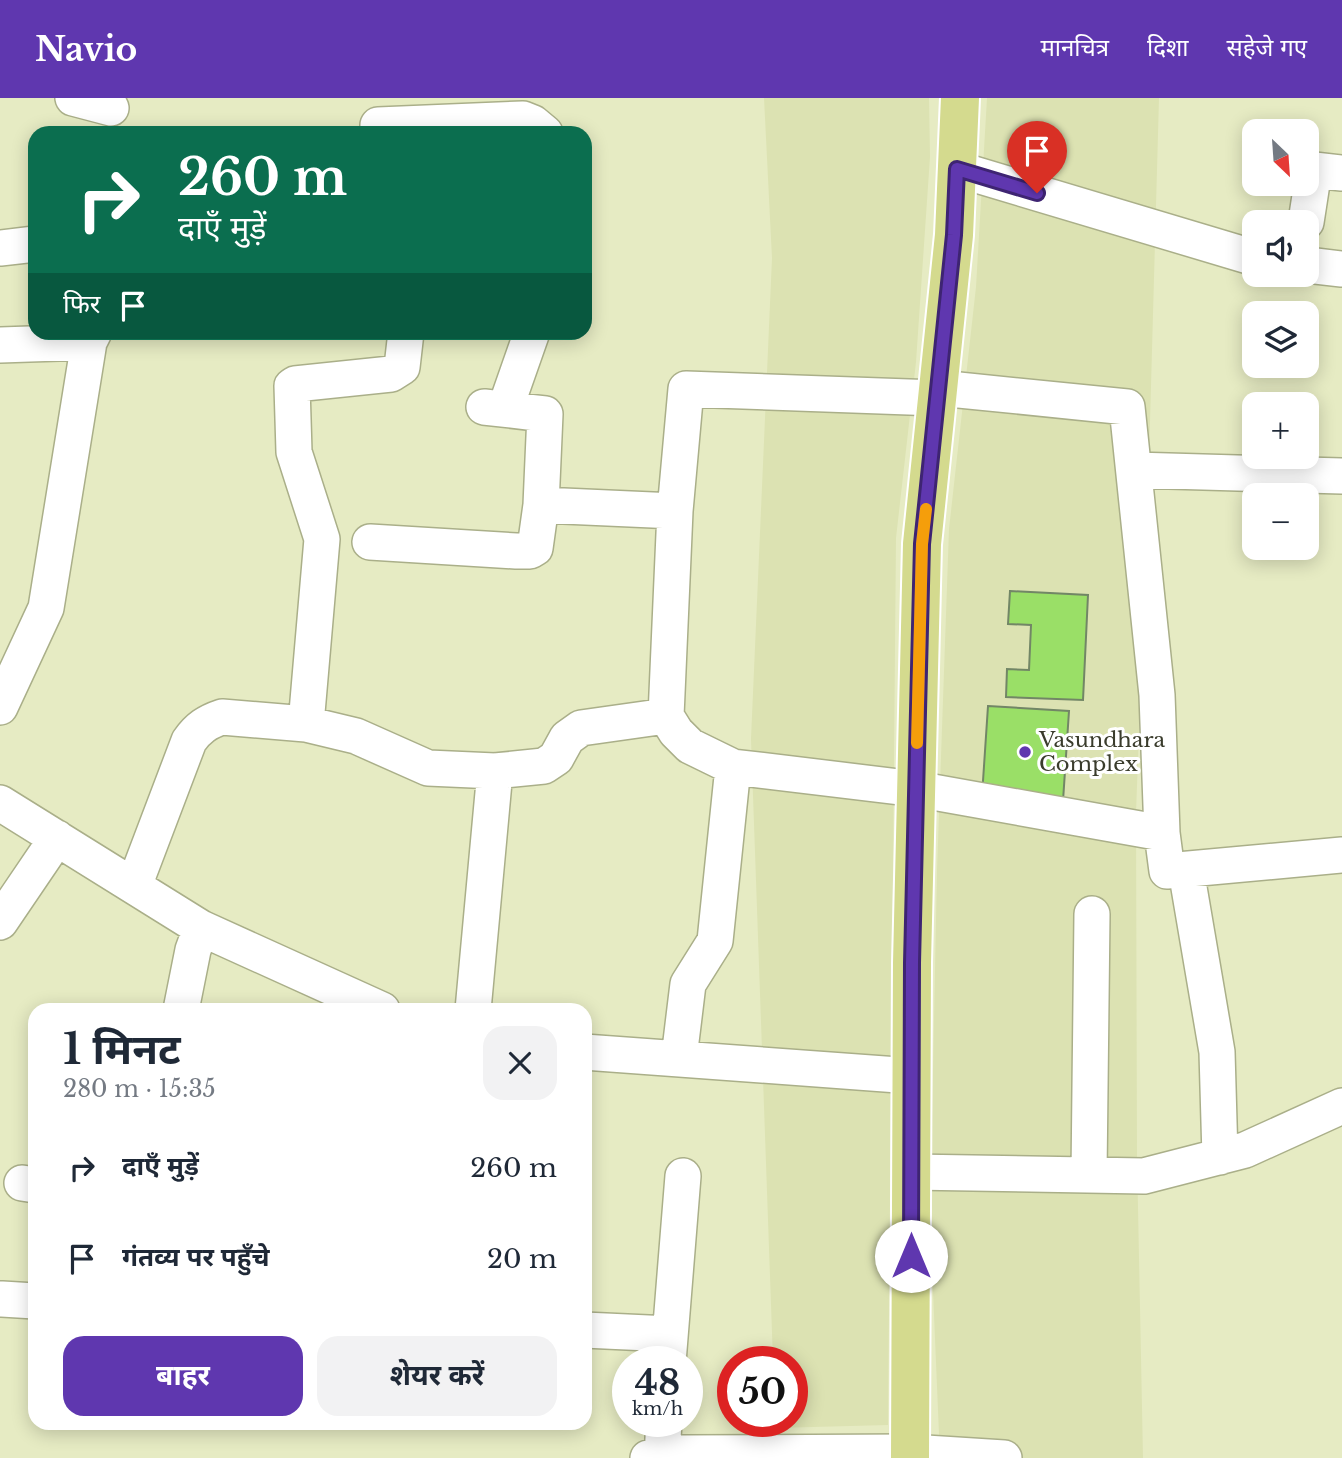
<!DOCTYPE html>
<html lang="hi">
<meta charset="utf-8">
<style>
:root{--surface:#fff;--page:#f2f2f3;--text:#1f2937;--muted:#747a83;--accent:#5f37af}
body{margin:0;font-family:"Libre Baskerville","Noto Sans Devanagari",serif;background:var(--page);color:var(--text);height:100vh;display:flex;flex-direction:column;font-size:26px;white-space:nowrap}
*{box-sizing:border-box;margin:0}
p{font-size:23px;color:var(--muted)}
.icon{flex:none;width:38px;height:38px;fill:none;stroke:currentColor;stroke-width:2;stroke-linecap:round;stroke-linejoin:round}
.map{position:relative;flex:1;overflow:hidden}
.details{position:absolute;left:28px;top:905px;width:564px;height:427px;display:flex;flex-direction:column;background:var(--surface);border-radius:21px;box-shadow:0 4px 18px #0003}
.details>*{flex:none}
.hud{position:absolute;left:28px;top:28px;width:564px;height:214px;border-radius:21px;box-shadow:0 4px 18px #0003;background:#0b6e4f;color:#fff;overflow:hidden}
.needle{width:46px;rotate:155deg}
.buttons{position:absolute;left:1242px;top:21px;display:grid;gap:14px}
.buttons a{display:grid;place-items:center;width:77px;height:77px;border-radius:14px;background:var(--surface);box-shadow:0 4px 18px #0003;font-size:35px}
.speed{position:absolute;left:612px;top:1248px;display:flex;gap:14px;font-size:35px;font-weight:700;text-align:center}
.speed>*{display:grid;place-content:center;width:91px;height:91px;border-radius:50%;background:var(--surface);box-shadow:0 4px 18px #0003;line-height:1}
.speed small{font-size:18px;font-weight:400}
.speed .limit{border:10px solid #d22;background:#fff;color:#111}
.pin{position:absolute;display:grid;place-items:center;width:60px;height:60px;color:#fff;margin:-72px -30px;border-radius:50% 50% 50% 0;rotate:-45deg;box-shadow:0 0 7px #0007}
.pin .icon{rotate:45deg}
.me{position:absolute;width:77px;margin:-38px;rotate:0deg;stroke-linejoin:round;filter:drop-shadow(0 0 5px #0008)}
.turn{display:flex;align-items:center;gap:24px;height:147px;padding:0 35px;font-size:32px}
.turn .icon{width:91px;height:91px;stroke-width:2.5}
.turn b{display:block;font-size:49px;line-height:60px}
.then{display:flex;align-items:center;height:66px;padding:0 35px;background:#0003;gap:14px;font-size:26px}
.round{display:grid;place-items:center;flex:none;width:74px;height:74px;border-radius:21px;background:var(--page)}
.head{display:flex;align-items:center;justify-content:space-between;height:119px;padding:0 35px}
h1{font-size:42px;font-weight:700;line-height:52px}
.primary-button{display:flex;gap:14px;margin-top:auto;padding:14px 35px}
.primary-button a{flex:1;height:80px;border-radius:21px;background:var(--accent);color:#fff;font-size:28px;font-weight:700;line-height:80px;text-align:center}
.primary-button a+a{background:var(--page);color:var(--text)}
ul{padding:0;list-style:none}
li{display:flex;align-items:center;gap:21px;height:91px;padding:0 35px}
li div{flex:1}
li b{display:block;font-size:26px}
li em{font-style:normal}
header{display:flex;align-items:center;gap:42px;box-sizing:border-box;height:98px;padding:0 35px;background:var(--accent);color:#fff}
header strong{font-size:33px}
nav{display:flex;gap:38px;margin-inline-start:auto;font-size:24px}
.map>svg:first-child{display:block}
.built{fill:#dce2b2}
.building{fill:#9adf67;stroke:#728666;stroke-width:2}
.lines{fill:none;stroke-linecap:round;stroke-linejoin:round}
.minor-casing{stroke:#aaaf89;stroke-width:38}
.major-casing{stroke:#fff;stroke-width:42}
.minor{stroke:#fff;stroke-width:35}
.major{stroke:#d4da8e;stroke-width:38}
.route-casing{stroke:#3e2472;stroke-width:18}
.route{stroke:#5f37af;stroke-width:12}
.slow{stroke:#f59e0b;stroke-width:12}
.poi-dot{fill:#5f37af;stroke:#fff;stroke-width:2.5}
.labels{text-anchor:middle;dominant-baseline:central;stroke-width:6;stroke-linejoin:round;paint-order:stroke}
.poi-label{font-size:21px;fill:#3a3c2c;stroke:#fff;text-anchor:start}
</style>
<header>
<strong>Navio</strong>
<nav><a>मानचित्र</a><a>दिशा</a><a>सहेजे गए</a></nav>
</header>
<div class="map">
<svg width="1342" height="1360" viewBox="0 0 1342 1360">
<rect width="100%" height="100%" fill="#e6ebc3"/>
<path class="built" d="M764 0H929L930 59 916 264 896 440 888 1327 775 1330V1323H793V1264L773 1263 751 641 772 160Z
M987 0H1159L1149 360 1136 715 1137 1059 1143 1360H940L930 1121 937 773 949 431 976 189Z"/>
<path class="building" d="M1010 493 1088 497 1083 602 1006 599 1007 571 1029 572 1031 527 1008 526Z
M988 608 1069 613 1063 703 982 698Z"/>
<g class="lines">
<defs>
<path id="minor" d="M73 0 111 10
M378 27 523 21 533 25 545 35
M957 71 1255 160
M1306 124 1314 72 1342 75
M0 150 35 146
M1307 167 1342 171
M0 247 89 244
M939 290 1127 309 1157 597 1162 735 1167 773 1342 757
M937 300 686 291 675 413 666 618 676 634 690 648 733 669 916 691 1162 735
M505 311 532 234
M1134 372 1342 378
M541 407 675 413
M370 444 516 453H530L535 450 541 407 545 316 484 309
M0 609 46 510 89 244 94 234
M306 626 322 441 294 354 292 288 295 286 391 276 402 269 406 234
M0 705 201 830 382 912
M1186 772 1217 954 1220 1059
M134 788 189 643C198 630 207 624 222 619L306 626 356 638 428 670 495 673 544 668 556 660 567 640 581 630 666 618
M0 824 57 740
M181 912 193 852 201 830
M473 912 495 673
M584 954 912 978
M679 960 688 886 715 843 733 669
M911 1074 1144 1078 1245 1052 1342 1008
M1089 1077 1092 816
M22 1085 35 1087
M2 1201 35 1203
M584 1232 670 1236
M668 1264 683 1078
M662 1358 664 1323
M648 1360 681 1355 910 1354 1004 1360"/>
<path id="major" d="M910 1360 912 865 922 446 954 137 960 0"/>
</defs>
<use href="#minor" class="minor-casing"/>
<use href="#major" class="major-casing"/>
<use href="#minor" class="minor"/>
<use href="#major" class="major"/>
</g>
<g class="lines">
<defs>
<path id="route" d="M911 1158 912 865 922 446 954 137 957 71 1037 95"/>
</defs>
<use href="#route" class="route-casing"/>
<use href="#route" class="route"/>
<path class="slow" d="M917 645 922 446 926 411"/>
</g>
<circle class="poi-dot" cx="1025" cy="654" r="7"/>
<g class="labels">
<g class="poi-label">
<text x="1039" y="642">Vasundhara<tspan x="1039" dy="24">Complex</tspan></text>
</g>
</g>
</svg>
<div class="buttons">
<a><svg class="needle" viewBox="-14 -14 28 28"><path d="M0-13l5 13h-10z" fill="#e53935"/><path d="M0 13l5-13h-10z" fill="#747a83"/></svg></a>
<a><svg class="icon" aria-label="sound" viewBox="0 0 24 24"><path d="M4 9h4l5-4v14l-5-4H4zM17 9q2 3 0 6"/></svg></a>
<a><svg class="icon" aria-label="layers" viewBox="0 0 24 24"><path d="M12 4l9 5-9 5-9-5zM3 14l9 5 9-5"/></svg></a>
<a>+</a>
<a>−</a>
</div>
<div class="speed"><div>48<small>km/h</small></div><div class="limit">50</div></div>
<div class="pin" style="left:1037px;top:95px;background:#d93025"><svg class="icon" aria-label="arrive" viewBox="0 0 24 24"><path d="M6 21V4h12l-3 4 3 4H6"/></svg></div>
<svg class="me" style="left:911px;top:1158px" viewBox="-20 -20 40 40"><circle r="19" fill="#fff"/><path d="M0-13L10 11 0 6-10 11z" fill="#5f37af"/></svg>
<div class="hud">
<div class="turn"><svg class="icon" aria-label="right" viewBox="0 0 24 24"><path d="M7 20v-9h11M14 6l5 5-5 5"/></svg><div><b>260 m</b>दाएँ मुड़ें</div></div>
<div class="then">फिर<svg class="icon" aria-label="arrive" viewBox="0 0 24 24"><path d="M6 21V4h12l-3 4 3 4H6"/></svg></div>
</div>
<section class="details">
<div class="head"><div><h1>1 मिनट</h1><p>280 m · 15:35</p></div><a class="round"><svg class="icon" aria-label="close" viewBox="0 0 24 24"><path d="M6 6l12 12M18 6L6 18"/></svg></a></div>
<ul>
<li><svg class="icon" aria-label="right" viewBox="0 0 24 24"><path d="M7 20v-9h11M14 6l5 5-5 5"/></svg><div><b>दाएँ मुड़ें</b></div><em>260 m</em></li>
<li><svg class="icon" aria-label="arrive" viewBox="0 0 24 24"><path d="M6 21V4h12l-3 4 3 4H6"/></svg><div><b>गंतव्य पर पहुँचे</b></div><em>20 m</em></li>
</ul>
<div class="primary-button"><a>बाहर</a><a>शेयर करें</a></div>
</section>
</div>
